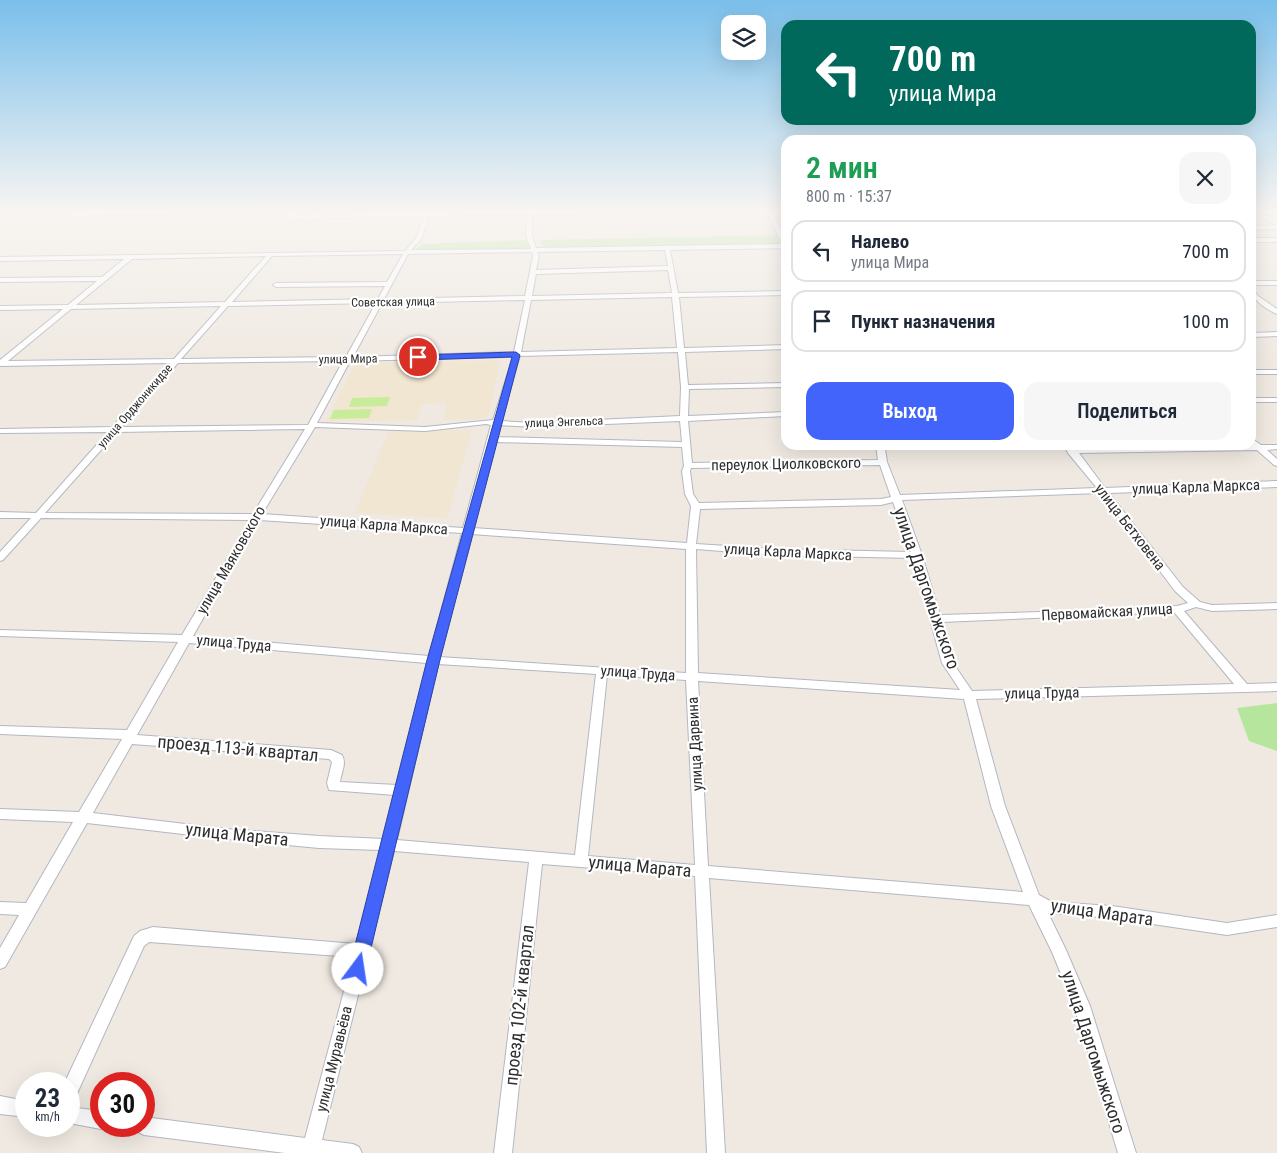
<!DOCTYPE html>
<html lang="ru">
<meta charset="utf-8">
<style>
:root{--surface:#fff;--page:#f6f6f7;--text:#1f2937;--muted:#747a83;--line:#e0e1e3;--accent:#4264fb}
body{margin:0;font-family:"Roboto Condensed",sans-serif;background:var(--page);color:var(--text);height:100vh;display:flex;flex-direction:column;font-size:19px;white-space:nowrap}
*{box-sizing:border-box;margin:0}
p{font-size:16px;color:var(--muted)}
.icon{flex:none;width:28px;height:28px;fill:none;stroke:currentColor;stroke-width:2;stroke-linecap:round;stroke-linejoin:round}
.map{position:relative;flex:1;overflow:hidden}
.details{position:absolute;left:781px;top:135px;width:475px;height:315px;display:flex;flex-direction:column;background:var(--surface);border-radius:15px;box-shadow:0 5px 20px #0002}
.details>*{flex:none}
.banner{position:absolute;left:781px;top:20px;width:475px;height:105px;border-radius:15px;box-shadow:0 5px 20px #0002;background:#00695c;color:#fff;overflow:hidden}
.controls{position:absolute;left:721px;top:15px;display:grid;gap:10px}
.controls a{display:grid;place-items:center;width:45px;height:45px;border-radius:10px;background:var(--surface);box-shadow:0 5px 20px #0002;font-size:25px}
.speed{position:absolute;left:15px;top:1072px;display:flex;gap:10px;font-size:25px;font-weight:700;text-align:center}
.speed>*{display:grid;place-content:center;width:65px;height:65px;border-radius:50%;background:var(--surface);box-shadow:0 5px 20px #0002;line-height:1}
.speed small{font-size:12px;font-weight:400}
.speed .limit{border:8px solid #d22;background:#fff;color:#111}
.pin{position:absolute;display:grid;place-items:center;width:42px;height:42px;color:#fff;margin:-21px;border:2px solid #fff;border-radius:50%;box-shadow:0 1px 5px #0007}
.me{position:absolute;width:55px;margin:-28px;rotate:14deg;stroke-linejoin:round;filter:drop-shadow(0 0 4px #0008)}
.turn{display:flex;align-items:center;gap:18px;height:105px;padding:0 25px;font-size:22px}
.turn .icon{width:65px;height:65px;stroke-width:2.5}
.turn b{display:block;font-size:35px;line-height:42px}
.round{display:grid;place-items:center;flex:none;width:52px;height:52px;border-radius:15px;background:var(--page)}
.summary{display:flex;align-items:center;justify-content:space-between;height:85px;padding:0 25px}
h1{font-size:30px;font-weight:600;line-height:38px;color:#1e9e55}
.cta{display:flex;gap:10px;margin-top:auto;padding:10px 25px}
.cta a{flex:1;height:58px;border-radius:15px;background:var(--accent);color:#fff;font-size:20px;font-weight:600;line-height:58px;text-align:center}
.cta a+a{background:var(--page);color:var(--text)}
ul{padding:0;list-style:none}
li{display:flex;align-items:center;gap:15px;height:62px;margin:0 10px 8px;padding:0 15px;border:2px solid var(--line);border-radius:15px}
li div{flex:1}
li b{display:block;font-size:19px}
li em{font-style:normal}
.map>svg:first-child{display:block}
.education{fill:#f0e6d1}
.green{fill:#b6e59e}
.pitch{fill:#c9ec9a}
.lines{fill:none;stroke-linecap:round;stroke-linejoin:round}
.street-casing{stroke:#b4b7c1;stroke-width:2}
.secondary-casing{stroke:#b4b7c1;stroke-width:2}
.street{fill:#fff;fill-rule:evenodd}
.secondary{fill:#fff;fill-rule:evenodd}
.route{fill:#4264fb;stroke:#2b41a3}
.labels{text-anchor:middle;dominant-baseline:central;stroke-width:4.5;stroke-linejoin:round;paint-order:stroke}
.far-street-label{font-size:12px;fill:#2e2e2e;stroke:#fff}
.street-label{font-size:15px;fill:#2e2e2e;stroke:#fff}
.near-street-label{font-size:18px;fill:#2e2e2e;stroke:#fff}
</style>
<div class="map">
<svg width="1277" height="1153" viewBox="0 0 1277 1153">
<rect width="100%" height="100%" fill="#efe9e1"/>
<path class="education" d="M500 360 489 415 483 419 444 420 447 403 422 404 417 420 326 422 354 366 366 363Z
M389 430H472L447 518 355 513Z"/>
<path class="green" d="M778 235 786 245 545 249 539 240Z
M530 240 533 248 527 249 414 251 422 244Z
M1277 703V751L1249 741 1237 708Z"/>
<path class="pitch" d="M390 397 387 406 349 407 352 398Z
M372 409 369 418 330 419 334 410Z"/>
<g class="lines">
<defs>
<path id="street" d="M172 210H230L227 212 69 216 66 214 69 212Z
M289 210H293L292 215 425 213 427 210H431V213L527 211 528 210 533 211 682 210 680 212 532 214V236L536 248 786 244V248L670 250 678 293 786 291V295L679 297 684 348 786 345V349L685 352 688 385 786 383V387L689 389 688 416 786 412V416L688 421 692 463 878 460 876 445H974L970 447 885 449 887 462 900 495 1097 488 1068 453 1064 445H1072L1075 448 1252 445 1251 438 1261 445H1277V449L1267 450 1277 459V466L1274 465 1257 450 1079 453 1105 488 1277 481V487L1109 493 1183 587 1200 602 1212 605 1277 603V609L1212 611 1196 607 1184 611 1247 684 1277 683V691L976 699 1005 806 1039 895 1052 902 1112 906 1227 923 1277 915V927L1227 935 1112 918 1048 913 1066 950 1090 1006 1136 1153H1118L1074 1006 1052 952 1029 905 709 878 725 1153H707L695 876 542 864 512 1153H494L529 862 394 851 322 1140 353 1144 359 1147 362 1153H285L144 1135 138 1132 135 1126H144V1117L305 1138 353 957 149 942 144 946 75 1098 69 1100V1084H64L134 936 140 931 153 927 356 944 381 850 319 848 227 839 87 823 5 967 0 969V948L19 915 0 914V902L26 903 73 822 0 819V809L79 812 122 739 0 734V726L127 730 178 642 0 636V630L182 635 250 520 41 518 3 560 0 561V552L31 518H0V512L36 513 108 432 0 433V429L112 427 170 363 0 366V360L63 309 0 310V306L68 305 97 281 0 282V278L102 277 124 259 0 261V257L405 251 416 238 424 216 292 219 286 216ZM527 214 526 236 531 249 411 250 422 238 429 216ZM665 250 668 266 536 270 539 256 537 252ZM532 252 533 256 525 296 384 299 408 254ZM403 254 387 282 276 283 273 285 276 287 385 286 378 299 232 302 272 256ZM266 256 225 302 76 305 132 259ZM668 270 672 293 532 296 536 274ZM672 297 677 348 521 352 531 300ZM525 300 514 352 353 357 382 303ZM376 303 346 357 181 359 228 306ZM221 306 174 359 8 361 71 309ZM678 352 681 387 680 416 533 423 500 421 520 356ZM513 357 493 420 425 427 317 423 350 361ZM343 361 308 425 121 427 178 363ZM680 421 682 442 496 437 499 425 533 427ZM486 424 491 425 463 528 262 514 315 427 425 431ZM305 429 253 514 45 513 117 432ZM495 442 682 447 684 466 682 471 685 494 691 506 687 543 473 528ZM880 465 891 497 881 499 699 503 693 494 690 471 691 468ZM1101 493 1175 591 1188 603 1177 606 1108 610 940 615 922 555 902 500ZM893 502 911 552 774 549 696 544 700 509 881 505ZM259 520 462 533 429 656 193 636ZM471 534 686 549V673L439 657ZM696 549 774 555 913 558 942 663 960 690 698 673ZM1174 612 1234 684 972 691 953 663 942 622ZM189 643 427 663 397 785 340 782C341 773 347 764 342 755L331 750 137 735ZM438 664 596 674 575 855 397 840ZM607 675 686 680 695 865 588 856ZM698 681 964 699 991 806 1023 892 708 866ZM132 744 329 759 332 762 327 783 329 790 395 795 384 839 319 836 227 829 93 813Z
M766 210H771L786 239V243L779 238Z
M1252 210H1257L1277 222V229L1251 230V226L1276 225Z
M1251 281H1277V285H1251Z
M1251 287 1258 296 1277 309V314C1266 309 1251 300 1251 287Z
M1277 332V336L1251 337V333Z
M1251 370H1277V374H1251Z
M1251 398H1277V402H1251Z
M0 1096 26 1101V1117L0 1114Z
M69 1107 101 1111V1126H107L101 1129 69 1123Z"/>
<path id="secondary" d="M1251 238H1277V242H1251Z"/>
</defs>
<use href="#street" class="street-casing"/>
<use href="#secondary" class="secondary-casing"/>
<use href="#street" class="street"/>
<use href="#secondary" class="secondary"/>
</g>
<linearGradient id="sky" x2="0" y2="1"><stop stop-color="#7abfeb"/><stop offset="0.57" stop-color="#f8f5f2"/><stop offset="1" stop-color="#f8f5f2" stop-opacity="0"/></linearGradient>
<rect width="1277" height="371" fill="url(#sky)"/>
<path class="route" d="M516 352 520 355 440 660 366 969 364 975 358 977 352 975 349 969 427 660 512 357 418 360 414 357 418 355Z"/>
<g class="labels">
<g class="far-street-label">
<text transform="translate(393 302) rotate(-1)">Советская улица</text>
<text transform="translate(348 359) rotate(-1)">улица Мира</text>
<text transform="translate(135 406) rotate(-49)">улица Орджоникидзе</text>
<text transform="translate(564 422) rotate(-2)">улица Энгельса</text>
</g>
<g class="street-label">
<text transform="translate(786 464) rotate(-1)">переулок Циолковского</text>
<text transform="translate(1196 487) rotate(-2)">улица Карла Маркса</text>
<text transform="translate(384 525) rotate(4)">улица Карла Маркса</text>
<text transform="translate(1130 527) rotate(52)">улица Бетховена</text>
<text transform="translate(788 552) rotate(3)">улица Карла Маркса</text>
<text transform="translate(231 560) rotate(-60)">улица Маяковского</text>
<text transform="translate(1107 612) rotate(-3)">Первомайская улица</text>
<text transform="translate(234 643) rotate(5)">улица Труда</text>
<text transform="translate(638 673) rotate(4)">улица Труда</text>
<text transform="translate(1042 693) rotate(-1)">улица Труда</text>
<text transform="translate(695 744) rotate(-93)">улица Дарвина</text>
<text transform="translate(334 1059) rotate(-76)">улица Муравьёва</text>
</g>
<g class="near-street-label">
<text transform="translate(927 588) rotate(71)">улица Даргомыжского</text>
<text transform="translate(238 748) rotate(5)">проезд 113-й квартал</text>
<text transform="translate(237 834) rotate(6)">улица Марата</text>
<text transform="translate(640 866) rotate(5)">улица Марата</text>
<text transform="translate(1102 912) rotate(8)">улица Марата</text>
<text transform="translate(519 1005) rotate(-84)">проезд 102-й квартал</text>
<text transform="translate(1094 1052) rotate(72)">улица Даргомыжского</text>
</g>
</g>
</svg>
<div class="controls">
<a><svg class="icon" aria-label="layers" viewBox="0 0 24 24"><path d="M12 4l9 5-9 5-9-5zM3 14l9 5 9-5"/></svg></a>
</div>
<div class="speed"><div>23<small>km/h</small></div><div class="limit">30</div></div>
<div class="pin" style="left:418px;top:357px;background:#d93025"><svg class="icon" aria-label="arrive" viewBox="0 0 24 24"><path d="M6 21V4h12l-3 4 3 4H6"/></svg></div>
<svg class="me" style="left:358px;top:969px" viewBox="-20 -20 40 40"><circle r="19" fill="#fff"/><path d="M0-13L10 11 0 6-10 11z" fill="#4264fb"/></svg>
<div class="banner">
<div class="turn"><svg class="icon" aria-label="left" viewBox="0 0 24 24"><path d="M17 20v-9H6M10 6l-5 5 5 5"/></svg><div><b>700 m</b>улица Мира</div></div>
</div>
<section class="details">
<div class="summary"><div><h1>2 мин</h1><p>800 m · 15:37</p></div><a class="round"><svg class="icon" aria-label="close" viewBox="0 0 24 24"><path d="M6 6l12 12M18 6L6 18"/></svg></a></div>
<ul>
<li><svg class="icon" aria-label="left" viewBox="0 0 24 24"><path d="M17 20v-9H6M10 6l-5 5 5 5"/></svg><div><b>Налево</b><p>улица Мира</p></div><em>700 m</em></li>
<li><svg class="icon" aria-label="arrive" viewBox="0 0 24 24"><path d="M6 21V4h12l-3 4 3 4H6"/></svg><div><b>Пункт назначения</b></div><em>100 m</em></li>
</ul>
<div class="cta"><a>Выход</a><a>Поделиться</a></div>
</section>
</div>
